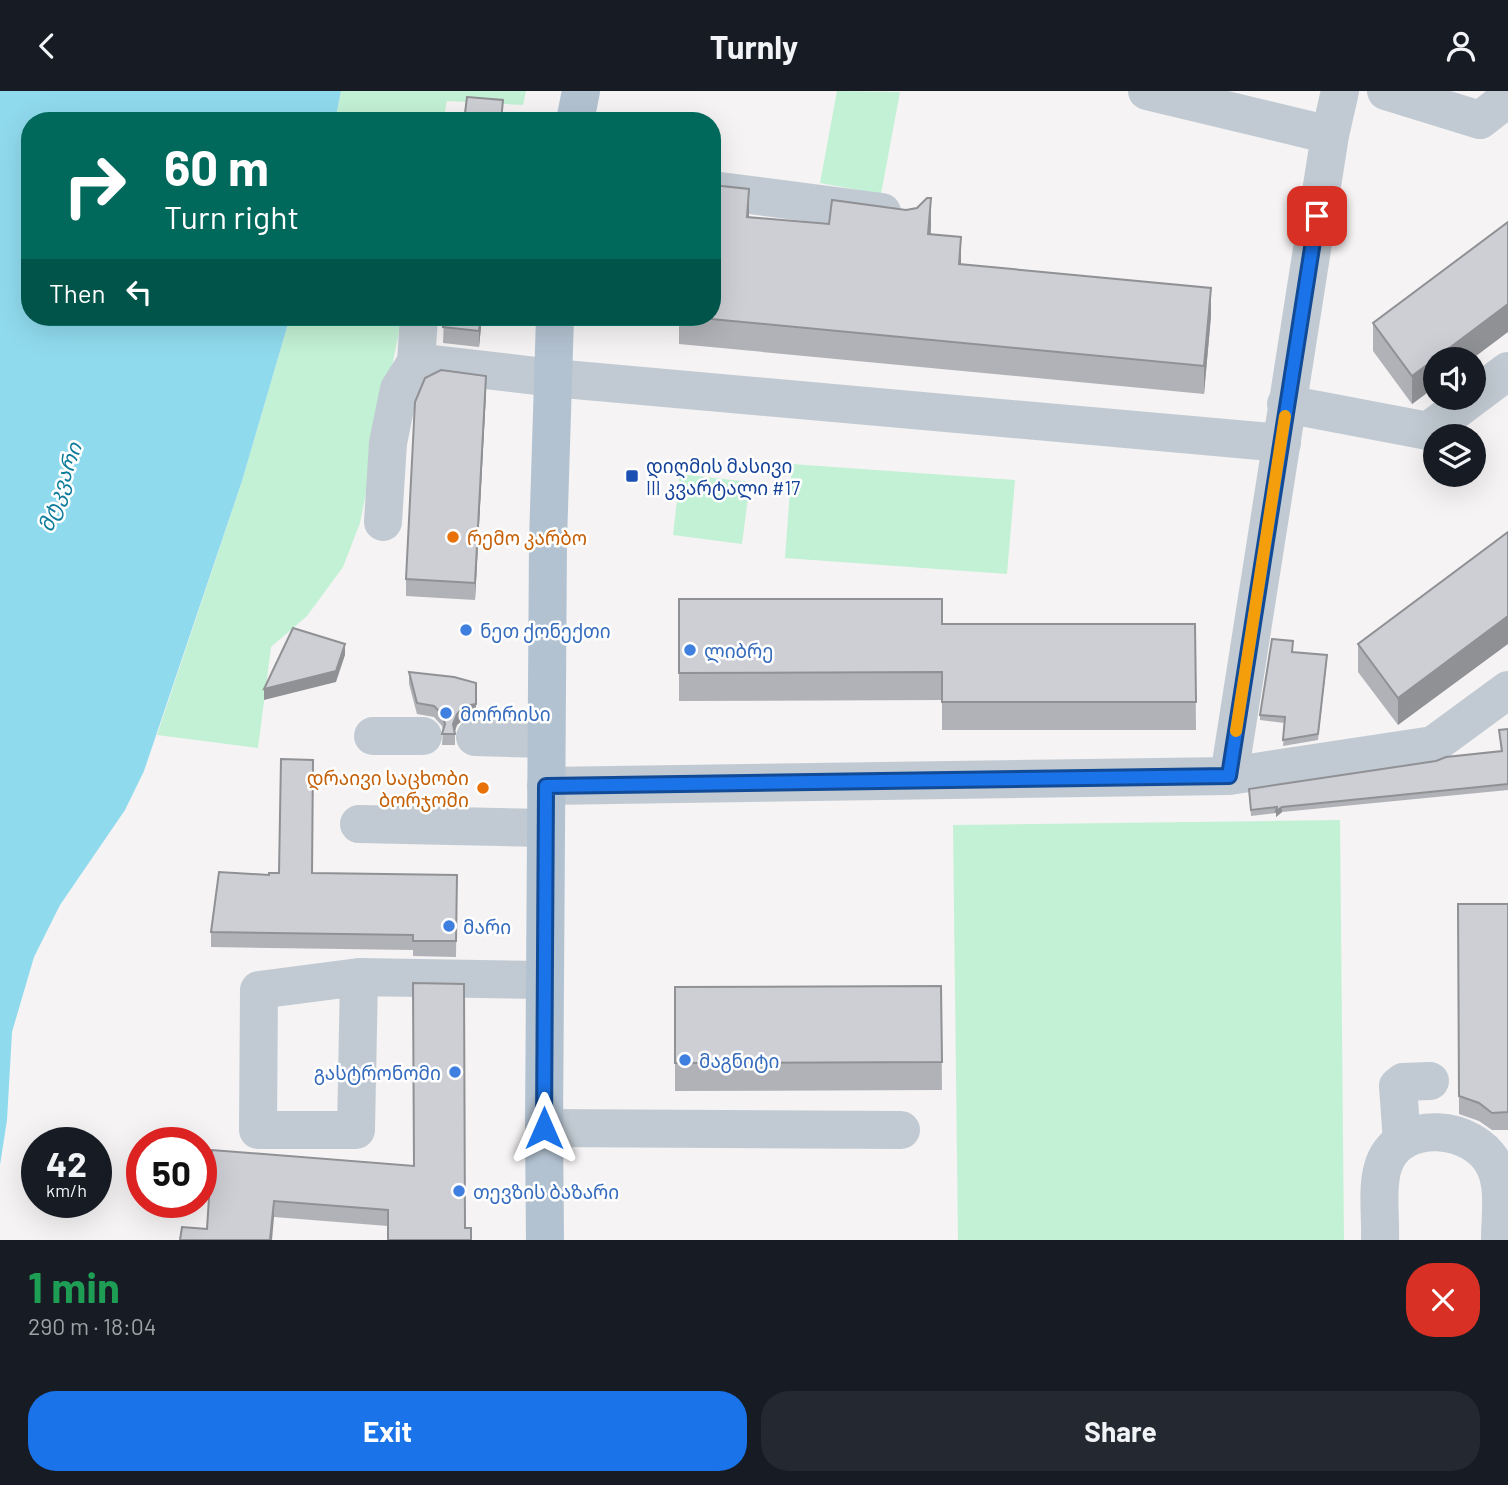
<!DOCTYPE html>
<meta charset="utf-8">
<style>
:root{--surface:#171b24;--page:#242831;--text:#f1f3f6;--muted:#9ea1a6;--accent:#1a73e8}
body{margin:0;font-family:Barlow,"Noto Sans Georgian",sans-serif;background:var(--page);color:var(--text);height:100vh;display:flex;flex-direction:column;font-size:26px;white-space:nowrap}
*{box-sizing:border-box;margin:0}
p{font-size:23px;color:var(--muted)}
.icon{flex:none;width:38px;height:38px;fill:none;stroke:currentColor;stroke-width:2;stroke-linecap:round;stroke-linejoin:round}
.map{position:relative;height:1149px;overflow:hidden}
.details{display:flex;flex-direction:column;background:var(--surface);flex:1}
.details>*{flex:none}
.banner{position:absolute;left:21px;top:21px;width:700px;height:214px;border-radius:28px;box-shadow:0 7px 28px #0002;background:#00695c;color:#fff;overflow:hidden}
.buttons{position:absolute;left:1423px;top:256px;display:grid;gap:14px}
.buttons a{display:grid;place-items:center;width:63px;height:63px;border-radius:50%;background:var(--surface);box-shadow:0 7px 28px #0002;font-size:35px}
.speed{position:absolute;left:21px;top:1036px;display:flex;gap:14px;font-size:35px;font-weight:700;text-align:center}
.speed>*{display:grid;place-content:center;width:91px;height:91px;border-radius:50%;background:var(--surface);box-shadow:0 7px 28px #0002;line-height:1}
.speed small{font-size:18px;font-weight:400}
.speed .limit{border:10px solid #d22;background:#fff;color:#111}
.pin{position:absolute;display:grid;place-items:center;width:60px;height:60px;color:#fff;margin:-30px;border-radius:14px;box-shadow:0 4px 10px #0006}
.me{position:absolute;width:77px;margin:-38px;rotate:0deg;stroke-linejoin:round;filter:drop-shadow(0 0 5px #0008)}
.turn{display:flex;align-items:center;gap:24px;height:147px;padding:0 28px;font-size:32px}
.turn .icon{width:91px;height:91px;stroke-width:2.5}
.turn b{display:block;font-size:49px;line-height:60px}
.then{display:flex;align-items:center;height:66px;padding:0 28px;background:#0003;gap:14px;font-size:26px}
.round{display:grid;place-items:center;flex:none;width:74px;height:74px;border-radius:28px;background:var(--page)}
.summary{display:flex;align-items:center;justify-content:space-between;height:119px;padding:0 28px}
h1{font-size:42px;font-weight:700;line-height:52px;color:#1e9e55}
.cta{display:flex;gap:14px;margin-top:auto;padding:14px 28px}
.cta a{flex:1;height:80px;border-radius:28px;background:var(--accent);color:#fff;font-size:28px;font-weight:700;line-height:80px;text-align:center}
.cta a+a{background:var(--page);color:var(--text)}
header{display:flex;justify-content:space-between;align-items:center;height:91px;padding:0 28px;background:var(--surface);font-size:32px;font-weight:700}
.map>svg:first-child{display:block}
.green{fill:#c3f1d5}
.water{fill:#90daee}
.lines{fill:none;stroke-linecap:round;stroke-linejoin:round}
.minor{stroke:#c1cad2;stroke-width:38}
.major{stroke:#b3c2d1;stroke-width:38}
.wall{fill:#b0b2b7}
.shaded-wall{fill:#909195}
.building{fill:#cdcfd5;stroke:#909195;stroke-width:2}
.route-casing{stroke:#114b97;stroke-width:18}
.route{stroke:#1a73e8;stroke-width:12}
.slow{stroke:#f59e0b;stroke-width:12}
.transit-dot{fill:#1a4fb4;stroke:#fff;stroke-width:2.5}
.food-dot{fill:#e8710a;stroke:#fff;stroke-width:2.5}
.shop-dot{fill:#3f7fe0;stroke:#fff;stroke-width:2.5}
.labels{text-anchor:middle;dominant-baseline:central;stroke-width:5;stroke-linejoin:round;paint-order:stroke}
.transit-label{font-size:19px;fill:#164399;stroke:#fff;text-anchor:start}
.food-label{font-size:19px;fill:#c56008;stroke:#fff;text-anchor:start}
.shop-label{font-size:19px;fill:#366cbe;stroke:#fff;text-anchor:start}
.water-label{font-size:21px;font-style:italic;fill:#0c7c9b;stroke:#fff}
</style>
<header><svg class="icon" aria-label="back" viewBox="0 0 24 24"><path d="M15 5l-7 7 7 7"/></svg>Turnly<svg class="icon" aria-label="person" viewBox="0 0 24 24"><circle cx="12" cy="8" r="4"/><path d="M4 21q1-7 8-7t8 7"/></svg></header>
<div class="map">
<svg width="1508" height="1149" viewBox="0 0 1508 1149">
<rect width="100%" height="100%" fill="#f5f3f3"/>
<path class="green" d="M341 0H526L523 14 447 10 443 30H335Z
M837 0 900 1 881 103 820 92Z
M290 226H402L360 432 343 476 307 525 271 556 258 657 157 644 242 390Z
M792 373 1015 389 1007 483 785 467Z
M680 383 750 391 742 453 673 444Z
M1340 729 1344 1149H958L953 734Z"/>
<path class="water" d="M0 0H341L335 30H30V226H290L242 390 144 680 125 719 60 814 34 866 12 941 7 1029 0 1074Z"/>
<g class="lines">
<path class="minor" d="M1147 0 1330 44
M1340 0 1330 44 1229 685 1433 654 1508 599
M1386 0 1480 29 1508 7
M712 99 882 121
M416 271 419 226
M1286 313 1428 340 1508 280
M383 431 388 352 399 298 416 271 553 287 1282 352
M373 645H423
M475 646 546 648
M546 695 1229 685
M359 733 545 737
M359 886 356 1039H258L259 899Z
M359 886 544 889
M544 1037 901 1039
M1402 1050 1398 995 1403 991 1430 990
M1380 1149C1381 1126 1376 1095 1384 1073 1401 1027 1474 1034 1494 1074 1505 1094 1500 1126 1500 1149"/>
<path class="major" d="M575 30 581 0
M545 1149 544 1037 548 450 555 226"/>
</g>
<path class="wall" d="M749 126 829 133 931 135V143L961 173 1211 225 1204 303 679 253V226H712Z
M444 226H482L479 256 443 252Z
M1373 232 1435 268V296L1412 313 1373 260Z
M486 301 475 509 406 505V488Z
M1508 441 1398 634 1358 581V553Z
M679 508 942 533H1195L1196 639H942V609L679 610Z
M1293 561 1327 570 1318 649 1283 655 1285 632 1260 629V624Z
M409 581 476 624 465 627 457 634 455 640V654H442L443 639 442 635 434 626 417 623 409 593Z
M1508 638V699L1282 721 1276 726V722L1251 725 1249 698 1501 660 1499 639Z
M312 782 457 784 456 866 413 865V859L211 856V841L269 784Z
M1458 813H1508V1039H1492L1479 1030 1459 1023Z
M941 895 942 999 675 1000V896Z
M212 1059 465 1137 388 1135 274 1126 207 1138Z"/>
<path class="shaded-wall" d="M749 98V126H747Z
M931 107V135L928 171V143Z
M961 146V174L959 173Z
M1211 197V225L1204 303V275Z
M1508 213V241L1472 268H1435V296L1412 313V285Z
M481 226H482L479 256V240Z
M486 285V301L475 509V492Z
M1508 525V553L1398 634V607Z
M345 553V564L336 591 264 609V598Z
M476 592V624L465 627 457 634 453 645V633L457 623Z
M1282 716V721L1276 726V720Z
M274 1110V1126L272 1149H270Z"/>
<path class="building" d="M467 6 503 9 501 30H464Z
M712 94 749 98 747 126 829 133 832 109 906 119 917 117 927 107H931L928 143 961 146 959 173 1211 197 1204 275 690 226H712Z
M1508 131V213L1412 285 1373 232Z
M444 226H481L479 240 443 236Z
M441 279 486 285 475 492 406 488 415 311 425 287Z
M1508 441V525L1398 607 1358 553Z
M679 508H942V533H1195L1196 611H942V581L679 582Z
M293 537 345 553 336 580 264 598Z
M1272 548 1293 550 1292 561 1327 564 1318 643 1283 649 1285 626 1260 624Z
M409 581 454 586 476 592V613L465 615 457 623 453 633 455 643H442L445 633 442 623 434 615 417 612Z
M1508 638V693L1282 716 1276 720 1277 716 1251 719 1249 698 1436 670 1446 666 1502 660 1499 639Z
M281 668 313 669 312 782 457 784 456 850H413V844L211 841 219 781 269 784V782H279Z
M1458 813H1508V1021L1492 1022 1479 1012 1459 1005Z
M413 892 464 893 465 1137H471V1149H388V1119L274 1110 270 1149H180L182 1136 207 1138 212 1059 414 1075Z
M941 895 942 971 675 972V896Z"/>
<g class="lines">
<defs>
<path id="route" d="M544 1037 546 695 1229 685 1317 125"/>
</defs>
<use href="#route" class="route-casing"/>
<use href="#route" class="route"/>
<path class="slow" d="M1236 640 1285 325"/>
</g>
<rect class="transit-dot" x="625" y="378" width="14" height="14" rx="3.5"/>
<g class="food-dot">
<circle cx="453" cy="446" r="7"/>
<circle cx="483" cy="697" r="7"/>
</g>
<g class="shop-dot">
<circle cx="466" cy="539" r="7"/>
<circle cx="690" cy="559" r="7"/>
<circle cx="446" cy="622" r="7"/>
<circle cx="449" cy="835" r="7"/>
<circle cx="685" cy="969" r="7"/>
<circle cx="455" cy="981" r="7"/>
<circle cx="459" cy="1100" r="7"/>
</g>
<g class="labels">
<g class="transit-label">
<text x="646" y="374">დიღმის მასივი<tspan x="646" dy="22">III კვარტალი #17</tspan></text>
</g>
<g class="food-label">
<text x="467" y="446">რემო კარბო</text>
<text x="469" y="686" text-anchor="end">დრაივი საცხობი<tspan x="469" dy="22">ბორჯომი</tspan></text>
</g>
<g class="shop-label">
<text x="480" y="539">ნეთ ქონექთი</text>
<text x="704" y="559">ლიბრე</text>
<text x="460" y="622">მორრისი</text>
<text x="463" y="835">მარი</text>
<text x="699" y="969">მაგნიტი</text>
<text x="441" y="981" text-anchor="end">გასტრონომი</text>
<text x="473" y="1100">თევზის ბაზარი</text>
</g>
<g class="water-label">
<text transform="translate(59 396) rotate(-71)">მტკვარი</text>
</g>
</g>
</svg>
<div class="buttons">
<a><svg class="icon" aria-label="sound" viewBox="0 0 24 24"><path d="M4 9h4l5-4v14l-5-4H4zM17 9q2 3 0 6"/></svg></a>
<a><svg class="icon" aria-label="layers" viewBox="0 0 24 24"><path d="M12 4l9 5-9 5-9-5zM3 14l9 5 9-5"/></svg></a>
</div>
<div class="speed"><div>42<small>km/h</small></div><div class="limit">50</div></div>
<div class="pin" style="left:1317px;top:125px;background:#d93025"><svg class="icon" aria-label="arrive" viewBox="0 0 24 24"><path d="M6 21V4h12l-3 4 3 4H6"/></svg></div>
<svg class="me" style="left:544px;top:1037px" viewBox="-20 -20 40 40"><path d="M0-17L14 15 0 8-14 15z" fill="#1a73e8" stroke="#fff" stroke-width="4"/></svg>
<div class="banner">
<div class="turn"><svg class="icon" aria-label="right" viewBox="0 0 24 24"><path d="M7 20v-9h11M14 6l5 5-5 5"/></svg><div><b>60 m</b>Turn right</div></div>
<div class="then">Then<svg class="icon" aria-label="left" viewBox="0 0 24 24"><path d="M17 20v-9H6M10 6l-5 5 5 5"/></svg></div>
</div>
</div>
<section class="details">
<div class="summary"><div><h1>1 min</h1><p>290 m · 18:04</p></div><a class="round" style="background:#d93025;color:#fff"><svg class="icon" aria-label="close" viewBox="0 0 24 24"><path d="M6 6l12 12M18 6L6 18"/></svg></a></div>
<div class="cta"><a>Exit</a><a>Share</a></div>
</section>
